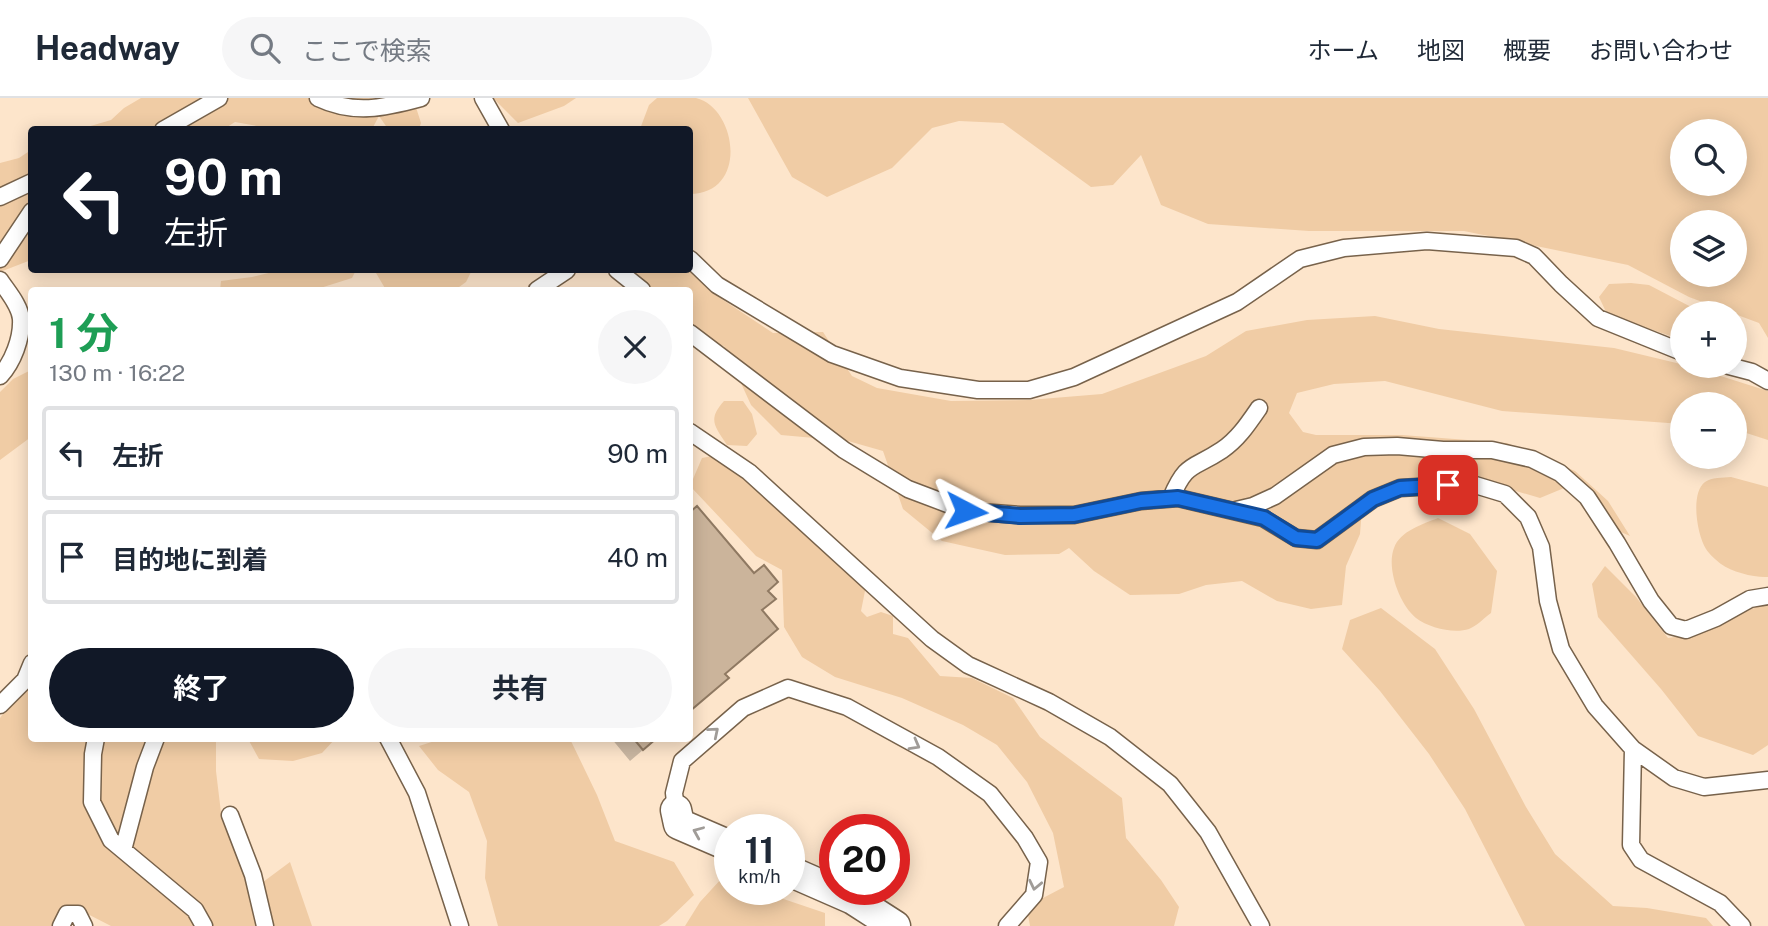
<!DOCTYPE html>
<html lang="ja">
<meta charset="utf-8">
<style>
:root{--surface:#fff;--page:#f6f6f7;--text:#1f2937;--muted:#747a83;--line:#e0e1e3;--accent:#111827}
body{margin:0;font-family:"Public Sans","Noto Sans JP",sans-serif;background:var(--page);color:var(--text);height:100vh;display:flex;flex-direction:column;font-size:26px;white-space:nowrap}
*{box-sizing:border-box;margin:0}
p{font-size:23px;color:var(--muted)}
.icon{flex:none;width:38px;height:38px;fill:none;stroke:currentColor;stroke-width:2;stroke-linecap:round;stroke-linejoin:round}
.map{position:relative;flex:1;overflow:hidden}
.sheet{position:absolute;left:28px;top:189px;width:665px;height:455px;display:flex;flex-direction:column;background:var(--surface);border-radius:7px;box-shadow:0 4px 18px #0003}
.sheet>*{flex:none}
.hud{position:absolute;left:28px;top:28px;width:665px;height:147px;border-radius:7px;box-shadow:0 4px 18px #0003;background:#111827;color:#fff;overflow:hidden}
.buttons{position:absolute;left:1670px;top:21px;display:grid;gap:14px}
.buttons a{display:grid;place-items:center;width:77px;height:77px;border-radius:50%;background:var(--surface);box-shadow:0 4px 18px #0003;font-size:35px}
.speed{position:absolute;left:714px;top:716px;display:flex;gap:14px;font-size:35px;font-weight:700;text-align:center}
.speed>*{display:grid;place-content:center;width:91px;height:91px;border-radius:50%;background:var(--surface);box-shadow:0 4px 18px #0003;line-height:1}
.speed small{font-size:18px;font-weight:400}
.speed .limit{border:10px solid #d22;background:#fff;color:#111}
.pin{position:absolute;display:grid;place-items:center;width:60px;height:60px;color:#fff;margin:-30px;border-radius:14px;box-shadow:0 4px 10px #0006}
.me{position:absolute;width:77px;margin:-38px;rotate:94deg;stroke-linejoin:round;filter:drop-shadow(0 0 5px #0008)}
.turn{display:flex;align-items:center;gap:24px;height:147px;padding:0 21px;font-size:32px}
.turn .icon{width:91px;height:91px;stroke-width:2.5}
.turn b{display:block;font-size:49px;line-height:60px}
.round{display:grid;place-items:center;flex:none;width:74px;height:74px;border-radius:37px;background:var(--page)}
.summary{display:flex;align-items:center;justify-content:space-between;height:119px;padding:0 21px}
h1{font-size:42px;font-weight:700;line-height:52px;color:#1e9e55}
.action{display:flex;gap:14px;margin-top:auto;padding:14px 21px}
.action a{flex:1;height:80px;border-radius:42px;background:var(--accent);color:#fff;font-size:28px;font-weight:700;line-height:80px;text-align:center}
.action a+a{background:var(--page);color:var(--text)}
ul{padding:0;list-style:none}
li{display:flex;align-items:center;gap:21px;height:94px;margin:0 14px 10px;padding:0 7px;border:4px solid var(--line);border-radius:7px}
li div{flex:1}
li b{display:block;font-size:26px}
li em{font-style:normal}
header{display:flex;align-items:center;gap:42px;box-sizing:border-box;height:98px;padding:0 35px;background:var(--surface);border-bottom:2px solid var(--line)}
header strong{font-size:33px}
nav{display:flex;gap:38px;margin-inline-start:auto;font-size:24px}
.search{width:490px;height:63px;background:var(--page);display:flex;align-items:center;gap:18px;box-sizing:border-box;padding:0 24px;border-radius:38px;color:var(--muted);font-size:26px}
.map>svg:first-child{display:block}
.green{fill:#f0cca5;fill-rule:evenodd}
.shadow{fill:#0003}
.building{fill:#cbb49b;stroke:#8f7962;stroke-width:2}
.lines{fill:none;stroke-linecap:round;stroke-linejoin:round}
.lane-casing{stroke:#77624b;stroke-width:19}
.street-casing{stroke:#77624b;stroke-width:33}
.lane{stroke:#fff;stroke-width:16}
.street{stroke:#fff;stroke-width:30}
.oneway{stroke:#a09c98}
.route-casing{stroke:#114b97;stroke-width:18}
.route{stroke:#1a73e8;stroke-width:12}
</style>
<header>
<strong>Headway</strong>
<div class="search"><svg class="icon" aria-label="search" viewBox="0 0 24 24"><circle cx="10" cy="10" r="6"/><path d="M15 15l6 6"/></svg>ここで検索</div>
<nav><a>ホーム</a><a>地図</a><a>概要</a><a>お問い合わせ</a></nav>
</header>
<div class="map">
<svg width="1768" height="828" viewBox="0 0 1768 828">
<rect width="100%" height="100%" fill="#fde5cb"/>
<path class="green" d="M141 0H413L421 25 419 31H388L379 18 372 31H382L268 30 235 24 224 31 77 32 111 22 124 10Z
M493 0H576L564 8 518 25Z
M657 0C669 0 684 0 696 0 737 10 749 95 690 96V32L640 31 649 7Z
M748 0H1768V240L1759 225 1689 199 1628 167 1464 133H1309L1208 126 1161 107 1141 57 1113 87 1091 89 1003 25 959 23 932 30 892 70 827 99 792 79ZM1682 33H1734V86H1682ZM1682 124H1734V177H1682Z
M31 52V162L0 174V65L19 60Z
M281 172H356L352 180 314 192H220L221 183 252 179Z
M380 172H472L466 184 455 192H386L376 175Z
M634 172H688L711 194 773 235 823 234 852 278 877 290 951 303 1029 302 1102 296 1206 258 1246 233 1307 222 1375 218 1439 231 1614 250 1689 268 1768 293V342L1734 331V306H1682V326L1502 313 1385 283 1334 286 1297 295 1289 315 1303 334 1316 337H1402L1507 345 1575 373 1608 403 1630 438 1614 431 1581 383 1540 400 1468 379 1414 380 1363 398 1360 436 1346 468 1342 507 1311 511 1277 503 1242 483 1206 487 1179 496 1130 497 1094 473 1069 450 1059 456 1005 457 942 443 903 411 883 353 848 343 781 337 751 307 724 248 690 240V192H634Z
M1631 185 1649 187 1695 211 1696 215H1682V242L1607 216 1599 199 1609 186Z
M31 272V339L0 362V294L13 281Z
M724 303H743L752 316 757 336 747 348 727 347C715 328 707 322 724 303Z
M712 358 728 364 866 488 861 513 867 519 881 514 893 518V536L908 540 940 578 972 580 1013 600 1040 639 1122 700 1126 740 1161 782 1179 809 1174 828H1030L1028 817 1043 800 1064 789 1053 735 1027 684 997 647 963 627 902 600 835 579 802 559 784 529 782 472 756 458 690 388 702 360Z
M1731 379 1768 389V479C1755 480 1732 474 1721 466 1717 463 1709 456 1706 451 1697 437 1690 395 1705 384 1712 379 1722 380 1731 379Z
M1438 420 1470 436 1497 473 1491 515C1485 519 1477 528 1469 531 1454 536 1429 530 1416 520 1400 507 1386 471 1394 450 1400 433 1423 426 1438 420Z
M1605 468 1636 499 1668 540 1696 536 1756 509 1768 506V647L1753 657 1698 638 1661 591 1598 519 1592 486Z
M1381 510 1435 551 1474 611 1526 709 1555 756 1613 808 1647 810 1706 820 1713 828H1525L1465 711 1429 656 1380 593 1342 551 1350 522Z
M31 576 32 640 216 641V673L222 723 245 769 257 828H111L72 808 57 828H0V620Z
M248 641H335L322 655 293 663 259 661Z
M441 641H570L597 697 615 743 674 764 694 797 667 823 659 828H498L485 780 487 743 469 694 438 672 419 648Z
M290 764 312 828H269L259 787Z
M722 780 730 783V791H754L825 815V828H685L700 804Z"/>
<path class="shadow" d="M697 411 773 501 761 514 714 592 690 613V417Z
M611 640H657L630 663Z"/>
<path class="building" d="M697 408 754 475 764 467 778 484 768 493 776 501 762 512 778 531 725 576 729 580 690 613V414Z
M633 640H657L643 652Z"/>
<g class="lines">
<defs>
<path id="lane" d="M318 0C354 17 384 10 421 0
M483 0 501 32
M163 32 219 0
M0 99 32 84
M0 161 32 113
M690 161 717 187 832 256 900 280 978 292H1029L1074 279 1237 204 1300 161 1344 150 1427 143 1516 150 1534 158 1561 186 1598 220 1682 254
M617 172 642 192
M0 182C7 193 20 207 21 221 22 240 13 264 0 278
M537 192 567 172
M690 235 844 352 908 391 966 413 1020 417H1074L1141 403 1178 400 1263 420 1296 440 1317 442 1373 401 1400 390 1472 386 1505 396 1528 419 1541 449 1548 503 1561 551 1595 608 1633 651 1674 680 1704 689 1768 682
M1729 268 1752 274 1768 283
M690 334 749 374 932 541 968 567 1049 604 1110 639 1170 686 1208 734 1261 828
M1171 400C1187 363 1192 372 1222 352 1238 341 1248 326 1259 310
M1236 412 1253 408 1275 398 1333 357 1364 349 1397 348 1443 352H1492L1532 361 1560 375 1587 399 1617 445 1651 503 1671 528 1686 532 1716 520 1750 501 1768 498
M0 607 25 582 32 565
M96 640 93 656 92 704 111 742 195 812 204 828
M388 640 417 695 460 828
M1633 651 1631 747 1641 762 1720 805 1742 828
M676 712 674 695 682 663 743 610 788 590 847 609 938 659 990 696 1025 740 1039 764 1034 797 1007 828
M230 717 253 777 265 828
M123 752 145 669 156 640
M61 828 67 816H78L84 828"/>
<path id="street" d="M676 712 679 726 730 748
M789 773 853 801 895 828"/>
</defs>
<use href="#lane" class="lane-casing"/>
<use href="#street" class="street-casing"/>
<use href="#lane" class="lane"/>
<use href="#street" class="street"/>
</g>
<defs><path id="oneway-chevron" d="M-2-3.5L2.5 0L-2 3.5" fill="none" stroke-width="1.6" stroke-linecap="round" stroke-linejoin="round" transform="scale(1.75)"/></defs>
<g class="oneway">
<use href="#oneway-chevron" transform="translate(714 634) rotate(-40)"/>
<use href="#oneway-chevron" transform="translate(915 647) rotate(29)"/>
<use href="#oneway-chevron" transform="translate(698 734) rotate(-157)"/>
<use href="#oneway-chevron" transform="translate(1035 787) rotate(102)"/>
</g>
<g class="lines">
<defs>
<path id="route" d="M966 413 1020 418 1074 417 1141 403 1178 400 1264 420 1296 440 1317 442 1373 401 1400 390 1448 387"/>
</defs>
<use href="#route" class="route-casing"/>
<use href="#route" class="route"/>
</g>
</svg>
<div class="buttons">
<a><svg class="icon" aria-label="search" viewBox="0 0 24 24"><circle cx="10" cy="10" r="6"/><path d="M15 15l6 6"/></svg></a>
<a><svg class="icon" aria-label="layers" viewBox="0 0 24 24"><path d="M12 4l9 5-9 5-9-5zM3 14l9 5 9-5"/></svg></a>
<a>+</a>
<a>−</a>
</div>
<div class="speed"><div>11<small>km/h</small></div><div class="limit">20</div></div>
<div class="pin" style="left:1448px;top:387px;background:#d93025"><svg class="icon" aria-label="arrive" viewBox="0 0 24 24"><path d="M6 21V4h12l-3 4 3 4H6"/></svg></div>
<svg class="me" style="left:966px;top:413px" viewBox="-20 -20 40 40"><path d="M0-17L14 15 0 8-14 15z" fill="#1a73e8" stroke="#fff" stroke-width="4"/></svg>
<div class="hud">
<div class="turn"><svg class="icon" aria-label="left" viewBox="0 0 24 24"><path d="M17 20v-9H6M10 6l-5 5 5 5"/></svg><div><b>90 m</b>左折</div></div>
</div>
<section class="sheet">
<div class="summary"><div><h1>1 分</h1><p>130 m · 16:22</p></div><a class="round"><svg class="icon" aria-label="close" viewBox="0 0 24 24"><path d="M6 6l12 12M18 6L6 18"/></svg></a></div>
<ul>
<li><svg class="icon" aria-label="left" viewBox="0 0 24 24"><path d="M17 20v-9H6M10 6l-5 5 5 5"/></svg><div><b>左折</b></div><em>90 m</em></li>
<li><svg class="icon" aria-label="arrive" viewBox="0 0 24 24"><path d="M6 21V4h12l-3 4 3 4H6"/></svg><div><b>目的地に到着</b></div><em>40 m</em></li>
</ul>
<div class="action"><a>終了</a><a>共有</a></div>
</section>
</div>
